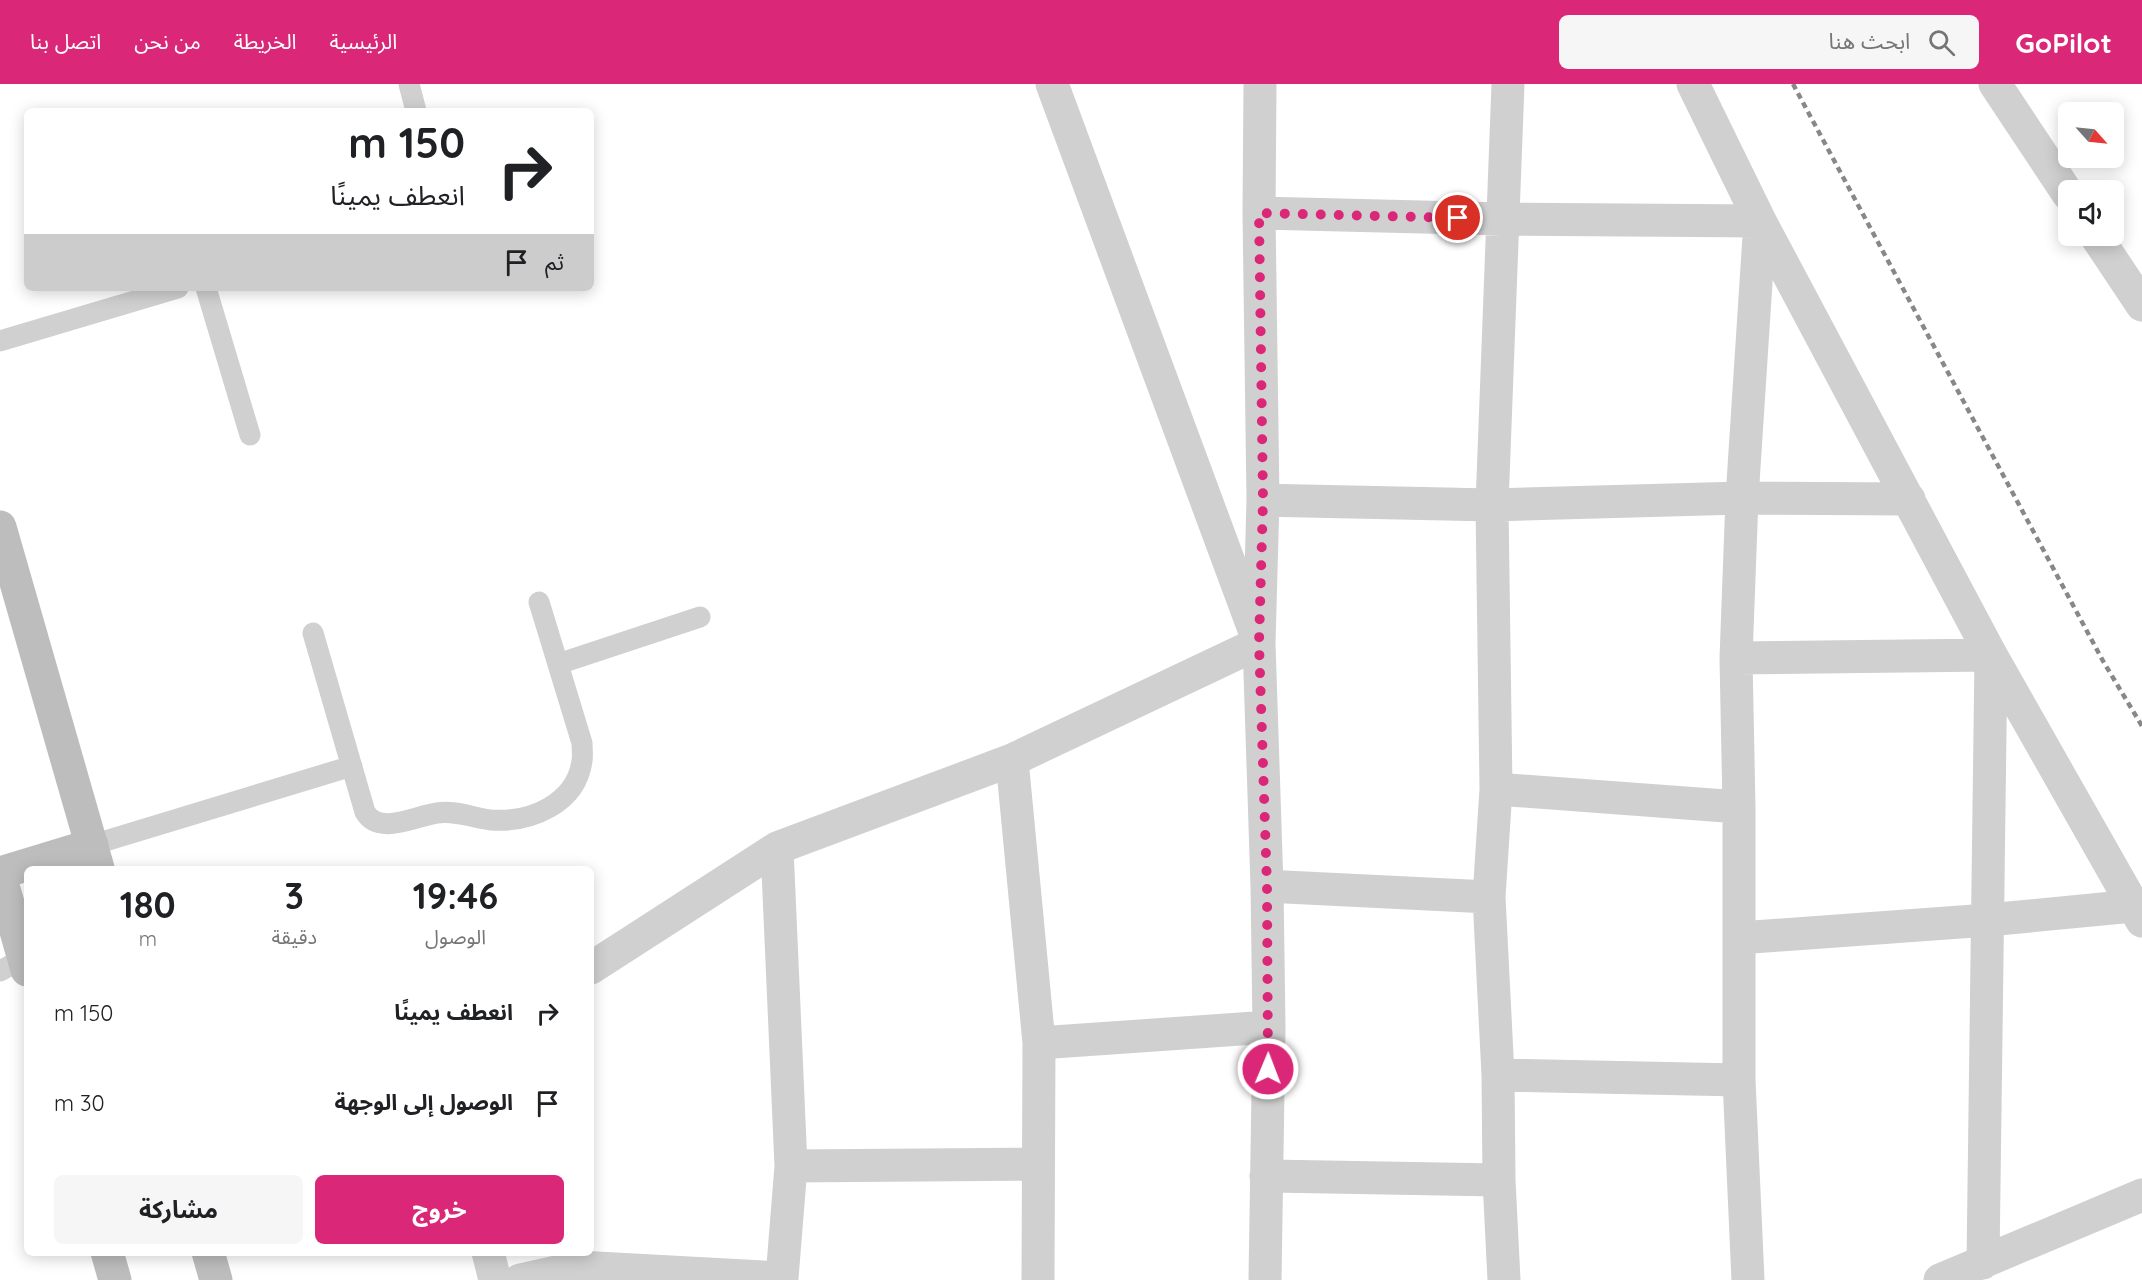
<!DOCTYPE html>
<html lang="ar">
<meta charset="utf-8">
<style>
:root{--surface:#fff;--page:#f6f6f6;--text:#202124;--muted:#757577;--accent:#db2777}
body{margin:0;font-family:Quicksand,"Noto Sans Arabic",sans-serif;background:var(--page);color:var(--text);direction:rtl;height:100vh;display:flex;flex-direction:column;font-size:22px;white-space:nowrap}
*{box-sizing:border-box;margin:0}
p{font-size:20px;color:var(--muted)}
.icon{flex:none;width:33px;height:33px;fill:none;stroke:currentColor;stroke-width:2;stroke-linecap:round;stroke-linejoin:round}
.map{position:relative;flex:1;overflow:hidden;direction:ltr}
.drawer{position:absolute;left:24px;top:782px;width:570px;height:390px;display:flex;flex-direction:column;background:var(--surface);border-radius:9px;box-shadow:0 3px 15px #0003;direction:rtl}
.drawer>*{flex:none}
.top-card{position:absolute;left:24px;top:24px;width:570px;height:183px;border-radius:9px;box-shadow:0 3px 15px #0003;direction:rtl;background:#fff;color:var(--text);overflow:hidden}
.needle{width:39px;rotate:117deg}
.tools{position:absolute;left:2058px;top:18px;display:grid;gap:12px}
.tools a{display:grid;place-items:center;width:66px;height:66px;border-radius:9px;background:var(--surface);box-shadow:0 3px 15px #0003;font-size:30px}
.pin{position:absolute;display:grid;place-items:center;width:51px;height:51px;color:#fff;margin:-26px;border:3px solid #fff;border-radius:50%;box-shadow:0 2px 6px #0007}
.me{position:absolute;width:66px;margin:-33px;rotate:1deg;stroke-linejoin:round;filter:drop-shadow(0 0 4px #0008)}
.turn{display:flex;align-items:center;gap:21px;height:126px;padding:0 30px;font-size:27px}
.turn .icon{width:78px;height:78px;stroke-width:2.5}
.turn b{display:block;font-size:42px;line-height:51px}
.then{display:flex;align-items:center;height:57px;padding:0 30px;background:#0003;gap:12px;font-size:22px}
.eta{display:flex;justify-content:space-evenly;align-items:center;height:102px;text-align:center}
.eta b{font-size:36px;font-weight:700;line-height:42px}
.action{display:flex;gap:12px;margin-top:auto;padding:12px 30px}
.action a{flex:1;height:69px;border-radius:9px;background:var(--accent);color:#fff;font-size:24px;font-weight:700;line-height:69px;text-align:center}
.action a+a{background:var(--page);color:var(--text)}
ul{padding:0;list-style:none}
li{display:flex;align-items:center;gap:18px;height:90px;padding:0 30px}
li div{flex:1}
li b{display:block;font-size:22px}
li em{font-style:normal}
header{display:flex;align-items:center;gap:36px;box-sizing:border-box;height:84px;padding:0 30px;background:var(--accent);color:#fff}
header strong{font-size:28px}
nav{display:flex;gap:33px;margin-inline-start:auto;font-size:21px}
.search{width:420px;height:54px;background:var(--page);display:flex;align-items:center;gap:15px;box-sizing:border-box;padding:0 21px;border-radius:9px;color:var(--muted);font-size:22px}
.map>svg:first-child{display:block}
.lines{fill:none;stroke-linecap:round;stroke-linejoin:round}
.service{stroke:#d0d0d0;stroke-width:21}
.minor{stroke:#d0d0d0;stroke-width:33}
.secondary{stroke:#bdbdbd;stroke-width:33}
.rail{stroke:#888;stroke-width:4.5;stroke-dasharray:6 4.5;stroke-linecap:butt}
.route{stroke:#db2777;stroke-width:10;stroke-dasharray:0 18}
</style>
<header>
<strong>GoPilot</strong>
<div class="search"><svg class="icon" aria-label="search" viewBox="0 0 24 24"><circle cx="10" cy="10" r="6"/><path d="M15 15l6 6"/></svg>ابحث هنا</div>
<nav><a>الرئيسية</a><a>الخريطة</a><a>من نحن</a><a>اتصل بنا</a></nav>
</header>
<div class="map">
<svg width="2142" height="1196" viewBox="0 0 2142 1196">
<rect width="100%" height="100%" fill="#fff"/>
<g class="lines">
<path class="service" d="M409 0 416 27
M206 204 250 351
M0 257 178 204
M313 549 365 728C379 752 415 732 437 729 456 726 473 734 491 736 530 739 576 720 582 677 583 671 582 665 582 659L539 518
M558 580 700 533
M92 761 352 682
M0 887 24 874"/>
<path class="minor" d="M1052 0 1259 559 1267 802 1269 943 1265 1196
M1260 0 1259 129 1263 416 1492 421 1742 414 1909 415
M1693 0 1760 137 1991 571 2142 837
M1995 0 2068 110
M1259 129 1503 135 1760 137 1742 414 1736 574 1739 723V996L1748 1196
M2096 152 2142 221
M1736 574 1991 571 1983 1179
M1012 676 1039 959 1038 1196
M1496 705 1739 723
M1267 802 1489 813
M1739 854 1988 836 2133 822
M591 884 777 764 1012 676 1259 559 1263 416
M1039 959 1269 943
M1498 991 1739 996
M791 1082 1038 1080
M1266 1092 1499 1096
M488 1168 495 1196
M578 1183 782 1194 791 1082 777 764
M520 1196 578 1183 575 1168
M1504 1196 1499 1096 1498 991 1489 813 1496 705 1492 421 1508 0
M1940 1196 2142 1111"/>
<path class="secondary" d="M0 443 98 784
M0 789 92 761
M0 791 27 886
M107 1168 115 1196
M208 1168 216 1196"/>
<path class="rail" d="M1793 0 2103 577 2142 642"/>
</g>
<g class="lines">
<path class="route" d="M1268 985 1267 802 1259 559 1263 416 1259 129 1458 134"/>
</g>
</svg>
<div class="tools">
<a><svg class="needle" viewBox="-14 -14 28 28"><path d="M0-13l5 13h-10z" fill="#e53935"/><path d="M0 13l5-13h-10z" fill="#757577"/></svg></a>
<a><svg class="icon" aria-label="sound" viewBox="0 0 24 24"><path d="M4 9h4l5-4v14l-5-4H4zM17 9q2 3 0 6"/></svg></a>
</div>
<div class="pin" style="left:1458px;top:134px;background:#d93025"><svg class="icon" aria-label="arrive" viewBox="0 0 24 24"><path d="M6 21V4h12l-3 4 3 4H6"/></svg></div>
<svg class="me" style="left:1268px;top:985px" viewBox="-20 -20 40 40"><circle r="17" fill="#db2777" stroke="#fff" stroke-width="3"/><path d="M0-11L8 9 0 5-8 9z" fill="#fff"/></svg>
<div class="top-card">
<div class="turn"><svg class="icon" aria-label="right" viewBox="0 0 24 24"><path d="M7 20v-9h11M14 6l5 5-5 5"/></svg><div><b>150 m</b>انعطف يمينًا</div></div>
<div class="then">ثم<svg class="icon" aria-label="arrive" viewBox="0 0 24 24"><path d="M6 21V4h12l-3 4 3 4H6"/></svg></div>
</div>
<section class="drawer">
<div class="eta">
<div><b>19:46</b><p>الوصول</p></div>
<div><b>3</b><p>دقيقة</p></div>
<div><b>180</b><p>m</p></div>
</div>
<ul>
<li><svg class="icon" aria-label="right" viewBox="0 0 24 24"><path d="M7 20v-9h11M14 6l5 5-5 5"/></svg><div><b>انعطف يمينًا</b></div><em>150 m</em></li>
<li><svg class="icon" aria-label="arrive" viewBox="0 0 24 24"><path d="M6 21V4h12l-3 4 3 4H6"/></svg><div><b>الوصول إلى الوجهة</b></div><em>30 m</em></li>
</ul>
<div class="action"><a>خروج</a><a>مشاركة</a></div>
</section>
</div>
